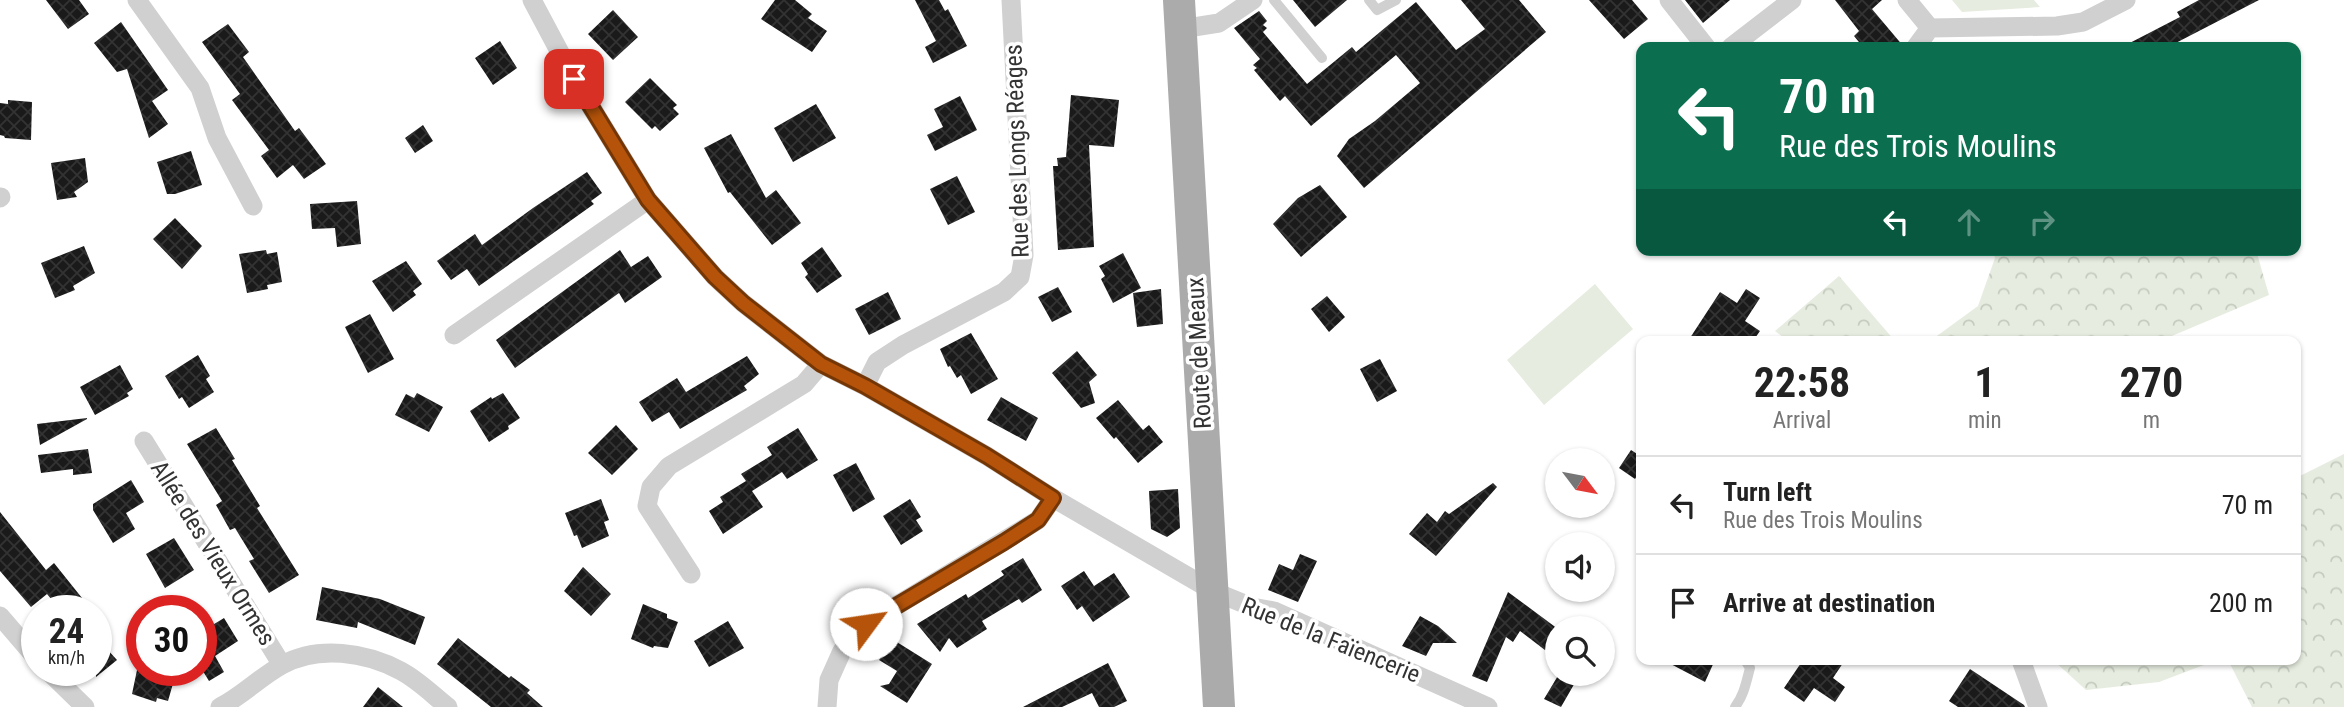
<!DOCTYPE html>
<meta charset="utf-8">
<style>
:root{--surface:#fff;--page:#f2f2f2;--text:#222;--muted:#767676;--line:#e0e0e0}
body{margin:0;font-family:"Roboto Condensed",sans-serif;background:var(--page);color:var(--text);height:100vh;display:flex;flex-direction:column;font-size:26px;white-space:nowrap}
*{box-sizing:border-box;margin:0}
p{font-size:23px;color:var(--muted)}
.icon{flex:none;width:38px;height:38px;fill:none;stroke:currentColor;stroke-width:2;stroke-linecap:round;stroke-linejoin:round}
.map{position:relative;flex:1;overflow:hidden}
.panel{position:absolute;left:1636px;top:336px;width:665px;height:329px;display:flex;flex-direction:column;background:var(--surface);border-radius:14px;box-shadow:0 2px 5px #0004}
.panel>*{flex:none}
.top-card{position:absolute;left:1636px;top:42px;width:665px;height:214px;border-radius:14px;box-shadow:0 2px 5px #0004;background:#0b6e4f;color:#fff;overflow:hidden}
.needle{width:46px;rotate:122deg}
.fabs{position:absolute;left:1545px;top:448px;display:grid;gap:14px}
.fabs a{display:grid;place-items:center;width:70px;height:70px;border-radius:50%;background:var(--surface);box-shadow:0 2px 5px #0004;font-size:35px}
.speed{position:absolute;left:21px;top:595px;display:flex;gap:14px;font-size:35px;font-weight:700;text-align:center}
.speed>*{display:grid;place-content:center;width:91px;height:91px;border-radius:50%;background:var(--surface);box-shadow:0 2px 5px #0004;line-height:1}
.speed small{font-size:18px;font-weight:400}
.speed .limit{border:10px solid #d22;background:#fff;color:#111}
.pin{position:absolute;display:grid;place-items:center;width:60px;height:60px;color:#fff;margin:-30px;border-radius:14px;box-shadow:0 4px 10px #0006}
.me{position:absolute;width:77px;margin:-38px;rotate:59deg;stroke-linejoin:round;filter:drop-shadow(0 0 5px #0008)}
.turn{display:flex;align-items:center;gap:24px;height:147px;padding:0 28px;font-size:32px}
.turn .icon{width:91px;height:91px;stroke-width:2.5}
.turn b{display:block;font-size:49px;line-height:60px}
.lanes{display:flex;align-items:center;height:66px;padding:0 28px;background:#0003;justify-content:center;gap:35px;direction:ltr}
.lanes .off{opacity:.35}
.eta{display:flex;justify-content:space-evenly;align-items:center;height:119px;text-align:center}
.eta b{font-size:42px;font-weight:700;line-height:49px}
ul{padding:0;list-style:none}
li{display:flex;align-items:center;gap:21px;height:98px;padding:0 28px;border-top:2px solid var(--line)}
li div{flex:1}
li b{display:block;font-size:26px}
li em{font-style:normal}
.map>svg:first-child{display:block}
.green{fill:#e6ecdf}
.forest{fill:url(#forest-crowns)}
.building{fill:url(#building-cross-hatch)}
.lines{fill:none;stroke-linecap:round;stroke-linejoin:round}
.service{stroke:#d0d0d0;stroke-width:10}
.minor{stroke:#d0d0d0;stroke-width:19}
.primary{stroke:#ababab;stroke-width:32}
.route-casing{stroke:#753606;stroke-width:18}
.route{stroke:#b45309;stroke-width:12}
.labels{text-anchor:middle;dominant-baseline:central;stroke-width:7;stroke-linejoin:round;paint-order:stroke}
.street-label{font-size:24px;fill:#333;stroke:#fff}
</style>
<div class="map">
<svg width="2344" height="707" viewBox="0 0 2344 707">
<defs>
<pattern id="forest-crowns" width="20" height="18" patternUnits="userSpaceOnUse" patternTransform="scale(1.75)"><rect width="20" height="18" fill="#e6ecdf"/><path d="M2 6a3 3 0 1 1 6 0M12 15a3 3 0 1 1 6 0" fill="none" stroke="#c6cbc0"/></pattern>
<pattern id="building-cross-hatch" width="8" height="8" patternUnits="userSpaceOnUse" patternTransform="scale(1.75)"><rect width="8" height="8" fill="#1a1a1a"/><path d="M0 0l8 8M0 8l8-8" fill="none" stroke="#333"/></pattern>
</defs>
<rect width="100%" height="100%" fill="#fff"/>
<path class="green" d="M1952 0H2034L2040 7 1962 12Z
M1595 284 1633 329 1544 405 1507 360Z"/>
<path class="forest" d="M1993 250H2256L2269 295 2160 341H1930L1978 306 1995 258Z
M1839 276 1895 341H1788L1775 331Z
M2344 454V707H2252L2228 660H2296V478Z
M2053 660H2217L2159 682 2086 690Z"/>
<path class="building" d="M46 0H79L89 14 68 29Z
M775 0H795L812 14 808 18 827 31 812 52 761 19Z
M915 0H939L945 11 948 9 967 46 933 63 925 47 936 41Z
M1293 0H1347L1315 27Z
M1461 0H1519L1546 32 1364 188 1337 156 1349 139 1375 121 1420 83 1396 55 1311 126 1285 96 1280 101 1254 70 1257 68 1253 65 1260 59 1234 28 1259 11 1267 21 1263 25 1267 28 1263 32 1307 84 1352 47 1356 52 1416 2 1456 50 1485 29Z
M1589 0H1632L1648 19 1624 39Z
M1685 0H1730L1703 23Z
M1835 0H1882L1872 9 1904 47H1863L1854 36 1859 31Z
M2199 0H2259L2168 47H2122L2180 17 2177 12Z
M613 10 638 37 613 60 588 34Z
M121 22 168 90 152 101 168 124 149 138 127 69 117 72 94 43Z
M228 24 249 52 243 57 295 131 299 128 326 164 304 179 293 165 277 178 261 156 269 150 232 100 240 94 202 42Z
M500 41 517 68 493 85 475 58Z
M650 78 677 105 673 108 679 114 660 131 655 126 652 129 625 102Z
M1071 95 1119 100 1114 147 1089 145 1094 247 1058 250 1053 166H1058L1057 158 1066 157Z
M960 96 977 130 935 151 927 135 943 127 934 109Z
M8 100 32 102 31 140 5 138 4 136 0 135V103L8 104Z
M816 104 836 138 793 162 774 128Z
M423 125 433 141 415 153 405 138Z
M731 134 766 198 776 190 801 223 772 245 730 192 728 193 704 148Z
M191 151 202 185 175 194H167L157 162Z
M85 158 88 182 74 192 77 197 57 200 51 163Z
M587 172 602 193 591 201 594 204 479 286 467 269 451 280 437 261 475 234 482 245 533 208Z
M957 176 975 212 948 225 930 189Z
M1320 185 1347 217 1301 257 1273 224 1298 198Z
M357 201 361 244 337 247 335 228 312 229 310 204Z
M175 218 202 246 182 269 153 239Z
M84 246 95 273 73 286 75 290 55 298 41 263Z
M822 247 842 276 817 293 805 277 808 274 801 263Z
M266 250 267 254 277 252 282 282 267 285 268 289 247 293 239 254Z
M620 250 631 267 648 256 662 277 625 303 619 293 515 368 496 340Z
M1123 253 1141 288 1113 303 1101 279 1105 276 1099 266Z
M406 261 422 284 413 291 416 295 393 312 372 281Z
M1058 287 1072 312 1052 322 1038 297Z
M1161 289 1163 324 1137 327 1133 293Z
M1746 289 1760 298 1745 321 1760 331 1753 341H1688L1720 292 1737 303Z
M888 292 901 319 869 335 855 309Z
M1327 296 1345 317 1329 332 1311 309Z
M370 314 394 359 368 373 345 327Z
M971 333 998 379 971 394 961 375 957 378 950 366 948 367 940 349Z
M1077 351 1097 375 1089 382 1095 403 1081 408 1052 373Z
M198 355 210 376 206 379 214 392 189 408 182 397 179 399 165 376Z
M747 356 759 374 744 386 747 390 680 429 669 412 652 422 639 402 677 378 686 392Z
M1380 359 1397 391 1377 402 1360 369Z
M120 365 133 389 127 393 129 396 95 415 80 387Z
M417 393 443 407 429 432 395 415 406 394 414 398Z
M503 393 520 418 508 426 509 429 489 442 470 411 491 397 492 399Z
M1001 397 1038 418 1026 441 987 420Z
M1118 400 1143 430 1149 425 1163 442 1138 463 1116 437 1114 439 1096 418Z
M87 418V419L40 445 37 424Z
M616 425 638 449 612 475 588 453Z
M216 428 235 459 232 460 260 506 257 508 299 575 269 593 249 561 254 559 235 528 230 530 216 505 222 501 187 444Z
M798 428 818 460 787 479 782 472 752 491 763 507 723 534 709 511 723 502 720 497 746 481 741 474 772 455 767 447Z
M88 449 92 473 73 475V469L41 473 38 455Z
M1631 450 1642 457V469L1635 479 1619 468Z
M856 463 875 499 853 512 833 475Z
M131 480 144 502 126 513 135 529 113 543 93 510V504Z
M1493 483 1497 487 1436 556 1409 534 1427 513 1437 522 1445 511 1449 514Z
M1178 489 1180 528 1167 537 1151 529 1149 491Z
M601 499 609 520 604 522 609 536 582 548 577 535 574 536 565 513Z
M910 499 921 517 916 520 923 531 901 545 883 516Z
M0 512 46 570 54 563 82 598 68 611H61L47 594 31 607 0 571Z
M174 538 194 570 165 588 146 554Z
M1300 554 1317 561 1298 602 1268 590 1279 564 1293 570Z
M1023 558 1042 590 1022 603 1019 599 982 621 987 629 957 648 949 638 940 652 917 624 966 594 968 598 1004 575 1001 571Z
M583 567 611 594 591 616 564 591Z
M1084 571 1094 586 1114 573 1130 597 1093 622 1082 606 1077 610 1061 586Z
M322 587 380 599 425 617 415 645 358 622 357 628 316 620Z
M1508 592 1558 629V660L1520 631 1513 642 1506 637 1487 682 1472 676Z
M643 604 667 614V618L678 622 668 648 654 646 653 648 631 639Z
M1420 616 1438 626 1457 643H1433L1426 656 1402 646Z
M224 618 238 641 215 656 224 672 209 681 201 668V632Z
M728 621 744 648 709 667 694 641Z
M96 637 117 660 96 677Z
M458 638 509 678 511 676 530 690 527 693 543 707H491L437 664Z
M892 639 932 664 907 703 880 686 889 684 897 671 879 660Z
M1663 660H1715L1705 682Z
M1803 660H1845L1833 678 1845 687 1835 702 1814 688 1804 702 1784 688Z
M1108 663 1127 701 1114 707H1099L1092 693 1062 707H1023Z
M1970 669 2024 705 2025 707H1958L1949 701Z
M137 670H166L176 673 168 701 157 698 156 702 132 694Z
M1559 674H1580L1561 707 1544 699Z
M378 687 403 707H363Z"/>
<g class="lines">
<path class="service" d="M1274 0 1322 58
M1369 0 1377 10 1396 0
M1735 707C1744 695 1746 683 1750 668L1745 660"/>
<path class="minor" d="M137 0 200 88 217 138 253 206
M532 0 574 79 648 200 715 277 743 303 821 364 865 386 987 456 1053 498 1213 591 1252 607 1274 611 1488 707
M1669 0 1706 47
M1907 0 1930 28 2057 26 2083 22 2126 0
M1181 29 1219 23 1253 0
M1731 47 1792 0
M1916 47 1930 28
M0 198 1 197
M454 335 648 200
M865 386 877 362 903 345 1004 292 1020 277 1024 255 1011 0
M144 441 282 665
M691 574 647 506 651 487 669 466 804 384 821 364
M0 616 37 659
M2021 660 2038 707
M47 670 85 707
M220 707C242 696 260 677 282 665 318 645 366 652 401 671 418 680 433 695 448 707
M827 707 829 680 842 651 866 624 1038 520 1053 498"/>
<path class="primary" d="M1179 0 1219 707"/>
</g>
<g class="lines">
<defs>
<path id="route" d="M574 79 648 200 715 277 743 303 821 364 865 386 987 456 1053 498 1038 520 1004 542 866 624"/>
</defs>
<use href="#route" class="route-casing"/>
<use href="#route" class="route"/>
</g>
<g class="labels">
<g class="street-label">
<text transform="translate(1017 151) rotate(-92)">Rue des Longs Réages</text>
<text transform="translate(1199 353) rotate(-93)">Route de Meaux</text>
<text transform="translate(213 553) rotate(58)">Allée des Vieux Ormes</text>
<text transform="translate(1331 640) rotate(22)">Rue de la Faïencerie</text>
</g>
</g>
</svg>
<div class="fabs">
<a><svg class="needle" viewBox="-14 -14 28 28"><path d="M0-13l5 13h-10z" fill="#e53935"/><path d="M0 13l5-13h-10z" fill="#767676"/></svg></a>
<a><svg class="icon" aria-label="sound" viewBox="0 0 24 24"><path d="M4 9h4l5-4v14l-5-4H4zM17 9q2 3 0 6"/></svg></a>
<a><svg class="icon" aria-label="search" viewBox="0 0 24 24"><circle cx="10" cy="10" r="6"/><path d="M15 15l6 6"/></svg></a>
</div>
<div class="speed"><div>24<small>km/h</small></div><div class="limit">30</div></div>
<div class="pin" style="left:574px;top:79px;background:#d93025"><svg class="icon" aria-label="arrive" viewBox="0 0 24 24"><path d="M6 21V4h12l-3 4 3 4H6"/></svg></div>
<svg class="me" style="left:866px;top:624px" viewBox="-20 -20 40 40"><circle r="19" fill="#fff"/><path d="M0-13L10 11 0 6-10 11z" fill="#b45309"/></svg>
<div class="top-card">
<div class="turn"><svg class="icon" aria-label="left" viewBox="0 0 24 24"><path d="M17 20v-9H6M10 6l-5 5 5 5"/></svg><div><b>70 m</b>Rue des Trois Moulins</div></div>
<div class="lanes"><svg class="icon" aria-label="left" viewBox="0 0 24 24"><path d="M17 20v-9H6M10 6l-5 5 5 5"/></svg><svg class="icon off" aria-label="ahead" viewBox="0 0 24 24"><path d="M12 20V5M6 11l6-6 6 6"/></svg><svg class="icon off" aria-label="right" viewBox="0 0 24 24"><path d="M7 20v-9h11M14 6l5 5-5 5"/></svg></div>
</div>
<section class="panel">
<div class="eta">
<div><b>22:58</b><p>Arrival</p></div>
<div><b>1</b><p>min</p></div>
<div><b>270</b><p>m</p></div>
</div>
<ul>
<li><svg class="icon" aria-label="left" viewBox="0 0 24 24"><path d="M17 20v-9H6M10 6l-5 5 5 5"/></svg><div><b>Turn left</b><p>Rue des Trois Moulins</p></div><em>70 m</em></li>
<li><svg class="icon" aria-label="arrive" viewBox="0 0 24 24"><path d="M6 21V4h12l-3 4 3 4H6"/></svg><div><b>Arrive at destination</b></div><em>200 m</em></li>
</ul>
</section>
</div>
